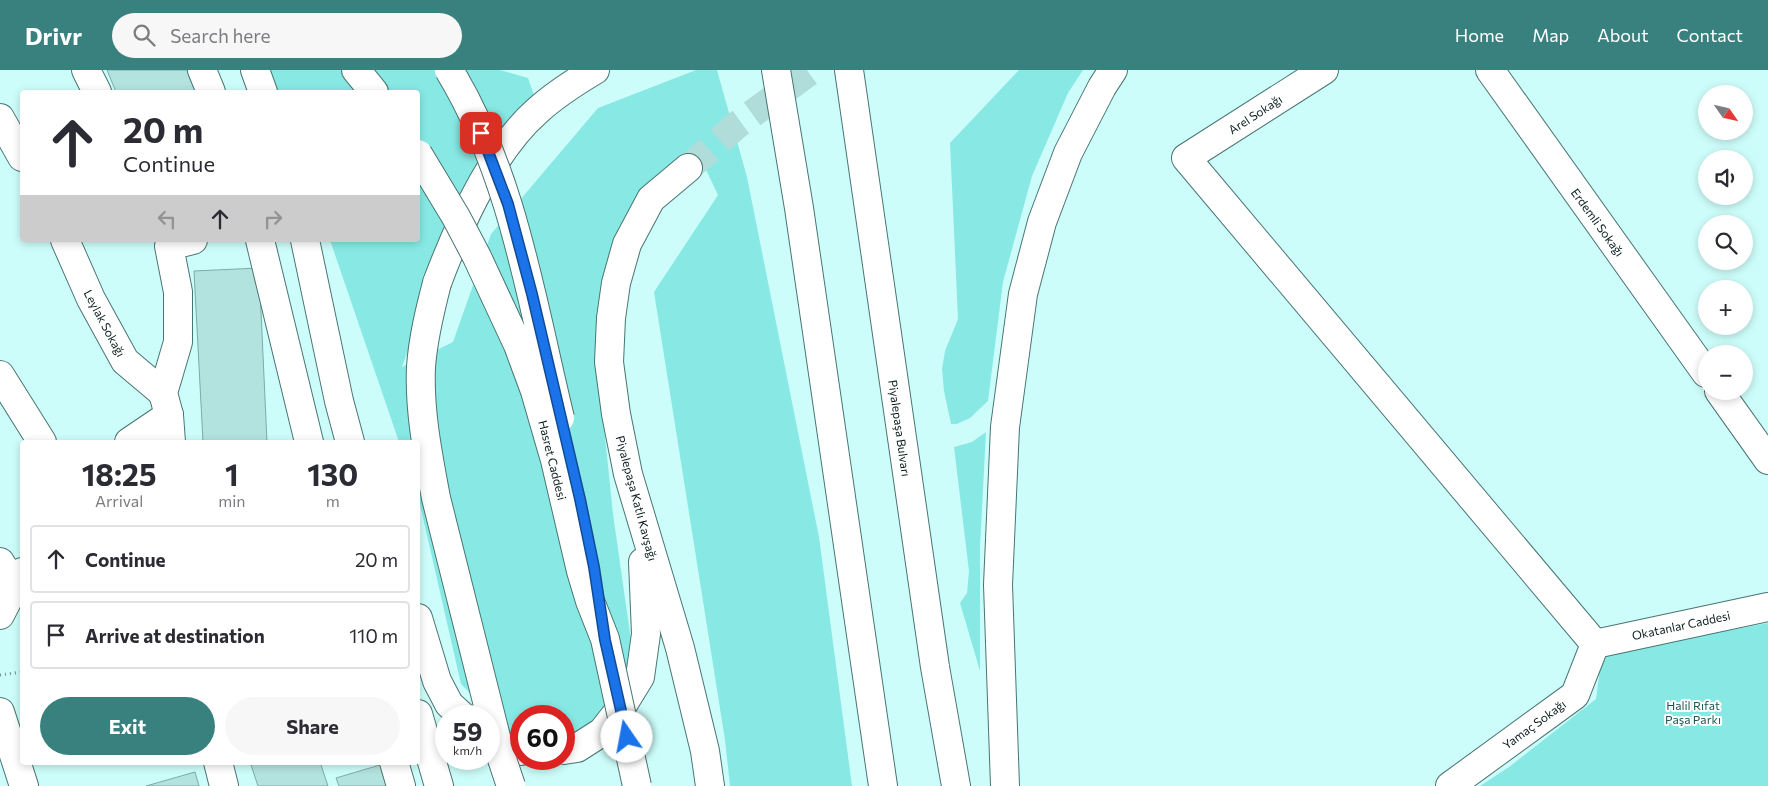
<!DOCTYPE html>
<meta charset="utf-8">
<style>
:root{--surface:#fff;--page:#f7f7f7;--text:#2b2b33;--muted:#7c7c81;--line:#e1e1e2;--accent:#39817e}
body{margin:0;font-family:Commissioner,sans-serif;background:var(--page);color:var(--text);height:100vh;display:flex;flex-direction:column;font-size:19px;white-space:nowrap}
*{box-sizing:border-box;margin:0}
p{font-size:16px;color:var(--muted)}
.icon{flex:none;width:28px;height:28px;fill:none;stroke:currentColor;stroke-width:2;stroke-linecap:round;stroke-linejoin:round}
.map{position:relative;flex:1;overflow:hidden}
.side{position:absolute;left:20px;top:370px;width:400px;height:325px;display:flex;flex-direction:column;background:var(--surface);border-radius:5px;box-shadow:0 2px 8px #0003}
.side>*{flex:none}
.banner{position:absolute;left:20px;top:20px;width:400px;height:152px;border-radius:5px;box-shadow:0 2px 8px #0003;background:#fff;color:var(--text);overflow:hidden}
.needle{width:32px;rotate:124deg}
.tools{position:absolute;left:1698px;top:15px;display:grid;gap:10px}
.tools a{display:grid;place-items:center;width:55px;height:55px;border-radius:50%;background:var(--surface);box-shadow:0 2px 8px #0003;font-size:25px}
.speed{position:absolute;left:435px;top:635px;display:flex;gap:10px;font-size:25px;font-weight:700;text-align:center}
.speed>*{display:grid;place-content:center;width:65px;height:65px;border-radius:50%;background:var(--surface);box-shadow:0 2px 8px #0003;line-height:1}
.speed small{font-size:12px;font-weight:400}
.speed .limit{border:8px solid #d22;background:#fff;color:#111}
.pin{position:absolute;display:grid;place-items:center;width:42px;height:42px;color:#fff;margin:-21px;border-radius:10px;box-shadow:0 2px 8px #0006}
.me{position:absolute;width:55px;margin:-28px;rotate:348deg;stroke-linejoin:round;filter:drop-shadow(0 0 4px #0008)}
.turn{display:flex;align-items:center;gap:18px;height:105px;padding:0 20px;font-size:22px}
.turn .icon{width:65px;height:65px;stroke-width:2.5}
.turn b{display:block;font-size:35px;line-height:42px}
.lanes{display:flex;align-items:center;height:48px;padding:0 20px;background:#0003;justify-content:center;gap:25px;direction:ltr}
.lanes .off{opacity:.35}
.eta{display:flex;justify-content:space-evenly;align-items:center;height:85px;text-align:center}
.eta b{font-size:30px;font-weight:700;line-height:35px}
.cta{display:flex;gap:10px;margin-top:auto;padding:10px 20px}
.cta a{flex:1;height:58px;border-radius:30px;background:var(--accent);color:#fff;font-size:20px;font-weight:700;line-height:58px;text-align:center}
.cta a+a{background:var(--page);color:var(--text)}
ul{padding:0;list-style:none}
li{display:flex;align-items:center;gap:15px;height:68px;margin:0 10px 8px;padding:0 10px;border:2px solid var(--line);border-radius:5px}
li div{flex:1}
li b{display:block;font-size:19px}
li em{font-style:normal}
header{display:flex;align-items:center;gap:30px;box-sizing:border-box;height:70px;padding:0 25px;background:var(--accent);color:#fff}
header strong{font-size:24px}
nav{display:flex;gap:28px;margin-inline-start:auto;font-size:18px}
.search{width:350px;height:45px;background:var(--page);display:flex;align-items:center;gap:12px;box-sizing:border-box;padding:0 18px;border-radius:28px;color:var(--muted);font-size:19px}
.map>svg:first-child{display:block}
.green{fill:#88e9e4}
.building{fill:#b3e3df;stroke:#7daba8}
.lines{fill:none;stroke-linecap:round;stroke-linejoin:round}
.primary-tunnel{stroke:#b0dcd9;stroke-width:28;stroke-dasharray:28 14;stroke-linecap:butt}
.minor-casing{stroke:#487572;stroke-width:30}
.tertiary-casing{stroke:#487572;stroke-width:30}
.primary-casing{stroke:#487572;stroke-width:30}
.path{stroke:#6f918f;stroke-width:3;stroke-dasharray:1 4;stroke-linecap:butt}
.minor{stroke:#fff;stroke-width:28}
.tertiary{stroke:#fff;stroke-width:28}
.primary{stroke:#fff;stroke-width:28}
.primary-bridge-casing{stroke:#487572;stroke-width:30;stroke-linecap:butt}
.primary-bridge{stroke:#fff;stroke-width:28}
.route-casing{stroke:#114b97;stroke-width:12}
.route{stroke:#1a73e8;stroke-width:9}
.labels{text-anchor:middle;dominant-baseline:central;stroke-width:4;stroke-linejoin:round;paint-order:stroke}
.street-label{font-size:12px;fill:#0b1e1d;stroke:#fff}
.park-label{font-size:12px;fill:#1f5452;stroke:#fff}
</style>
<header>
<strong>Drivr</strong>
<div class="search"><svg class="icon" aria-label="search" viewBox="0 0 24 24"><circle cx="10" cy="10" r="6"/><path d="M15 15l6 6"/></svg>Search here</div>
<nav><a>Home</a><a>Map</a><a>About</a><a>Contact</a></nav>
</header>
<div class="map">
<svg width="1768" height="716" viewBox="0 0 1768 716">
<rect width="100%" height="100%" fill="#cdfdfa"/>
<path class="green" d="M264 0H500L528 8 536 31 464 124 402 297 453 272 491 164 598 38 696 0H717L747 107 819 467 852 716H730L725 670 654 222 718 125 697 81 621 171 603 347 613 444 634 591 602 647 576 667 564 668V646H521V664L507 660 461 614 418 426V372H399L330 170H418V22H275Z
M1019 0H1083L1068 23 1032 106 1003 212 988 331 970 348 957 354H951L944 321 942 299 945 281 958 249 950 73Z
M986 362 980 477V601L960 533 967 523 969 501 954 377 972 372Z
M1768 553V716H1480L1509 697 1596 629 1602 584Z"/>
<path class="building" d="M107 0H187L196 22H116Z
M259 198 267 372H203L194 201Z
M250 692H320L328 716H258Z
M390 692 397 716H339L336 708Z
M195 702 199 716H146Z"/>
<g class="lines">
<path class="primary-tunnel" d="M688 98 737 55 812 0"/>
<defs>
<path id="minor" d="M86 0 97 22
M202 0 211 22
M1324 0 1186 88 1595 574
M1490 0 1706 303
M0 48 22 87
M65 170 91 229 125 291 163 323
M260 170 309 372
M0 305 42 372
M1719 321 1768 390
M129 372 169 345
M0 492 14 515
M0 545 22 502
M1595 574 1768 537
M0 642 24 716
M394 692 401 716
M1450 716 1575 625 1595 574"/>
<path id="tertiary" d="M171 372 169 345 163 323 178 272V222L169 176 193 170
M218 692 224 716"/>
<path id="primary" d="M255 0 263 22
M356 0 374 22
M776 0 799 138 883 716
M849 0 935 597 956 716
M688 98 651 129 627 174 616 213 611 248 609 292 616 344 628 404 680 578 705 681 710 716
M305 170 339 331 350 372
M437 213C458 157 491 82 536 42 553 26 575 12 595 0
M418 548 437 611 449 634 462 646
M418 644 439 716
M489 666 508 678 521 681
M564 680 577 678 602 662 621 638 640 607 646 564 643 492
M1005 716 998 515 1005 357 1023 224 1042 152 1068 83 1102 17 1113 0"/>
</defs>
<use href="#minor" class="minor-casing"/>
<use href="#tertiary" class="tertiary-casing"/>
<use href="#primary" class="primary-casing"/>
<path class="path" d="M0 605 22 602"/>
<use href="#minor" class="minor"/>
<use href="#tertiary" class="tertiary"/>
<use href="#primary" class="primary"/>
<defs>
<path id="primary-bridge" d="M449 0C513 105 531 229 560 348
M418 84 456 147 477 187 518 275 535 321 555 390 581 501 590 531 605 569 637 716
M437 213C430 240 423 268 421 297 419 341 428 385 436 428L500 683 511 716"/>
</defs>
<use href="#primary-bridge" class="primary-bridge-casing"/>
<use href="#primary-bridge" class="primary-bridge"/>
</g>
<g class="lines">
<defs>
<path id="route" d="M481 63 508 134 532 224 580 429 594 497 605 570 627 667"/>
</defs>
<use href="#route" class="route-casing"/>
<use href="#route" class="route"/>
</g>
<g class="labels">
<g class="street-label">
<text transform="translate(1255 44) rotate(-33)">Arel Sokağı</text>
<text transform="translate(1598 152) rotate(54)">Erdemli Sokağı</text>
<text transform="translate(105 253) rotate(62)">Leylak Sokağı</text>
<text transform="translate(900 358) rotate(82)">Piyalepaşa Bulvarı</text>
<text transform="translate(553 390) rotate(76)">Hasret Caddesi</text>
<text transform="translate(637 428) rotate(75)">Piyalepaşa Katlı Kavşağı</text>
<text transform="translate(1681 555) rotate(-12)">Okatanlar Caddesi</text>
<text transform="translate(1534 654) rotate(-36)">Yamaç Sokağı</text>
</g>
<g class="park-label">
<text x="1693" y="635">Halil Rıfat<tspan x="1693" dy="14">Paşa Parkı</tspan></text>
</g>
</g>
</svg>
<div class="tools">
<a><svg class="needle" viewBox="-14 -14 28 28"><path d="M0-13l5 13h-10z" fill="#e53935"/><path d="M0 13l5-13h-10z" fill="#7c7c81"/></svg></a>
<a><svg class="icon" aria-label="sound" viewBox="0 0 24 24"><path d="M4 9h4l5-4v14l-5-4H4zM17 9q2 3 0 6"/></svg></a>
<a><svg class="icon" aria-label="search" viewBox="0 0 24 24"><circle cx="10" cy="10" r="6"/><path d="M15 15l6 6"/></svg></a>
<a>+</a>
<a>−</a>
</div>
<div class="speed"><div>59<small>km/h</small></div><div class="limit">60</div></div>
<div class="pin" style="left:481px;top:63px;background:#d93025"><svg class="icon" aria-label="arrive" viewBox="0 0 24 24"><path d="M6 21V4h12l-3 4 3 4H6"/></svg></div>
<svg class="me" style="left:627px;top:667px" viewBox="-20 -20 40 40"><circle r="19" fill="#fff"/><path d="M0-13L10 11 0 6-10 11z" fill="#1a73e8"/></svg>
<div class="banner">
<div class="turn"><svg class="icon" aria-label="ahead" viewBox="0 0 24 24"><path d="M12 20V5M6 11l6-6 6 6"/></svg><div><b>20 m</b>Continue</div></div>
<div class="lanes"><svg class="icon off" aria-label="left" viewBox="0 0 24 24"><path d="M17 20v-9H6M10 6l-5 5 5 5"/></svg><svg class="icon" aria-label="ahead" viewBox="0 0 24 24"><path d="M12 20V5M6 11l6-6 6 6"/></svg><svg class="icon off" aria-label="right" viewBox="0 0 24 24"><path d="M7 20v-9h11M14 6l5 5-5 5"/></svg></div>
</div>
<section class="side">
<div class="eta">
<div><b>18:25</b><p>Arrival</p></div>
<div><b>1</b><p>min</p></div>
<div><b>130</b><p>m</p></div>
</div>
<ul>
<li><svg class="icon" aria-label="ahead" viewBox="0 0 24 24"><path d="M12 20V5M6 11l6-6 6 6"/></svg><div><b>Continue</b></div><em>20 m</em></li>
<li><svg class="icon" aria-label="arrive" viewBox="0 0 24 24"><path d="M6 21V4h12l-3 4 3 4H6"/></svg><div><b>Arrive at destination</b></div><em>110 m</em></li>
</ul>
<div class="cta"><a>Exit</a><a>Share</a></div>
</section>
</div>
